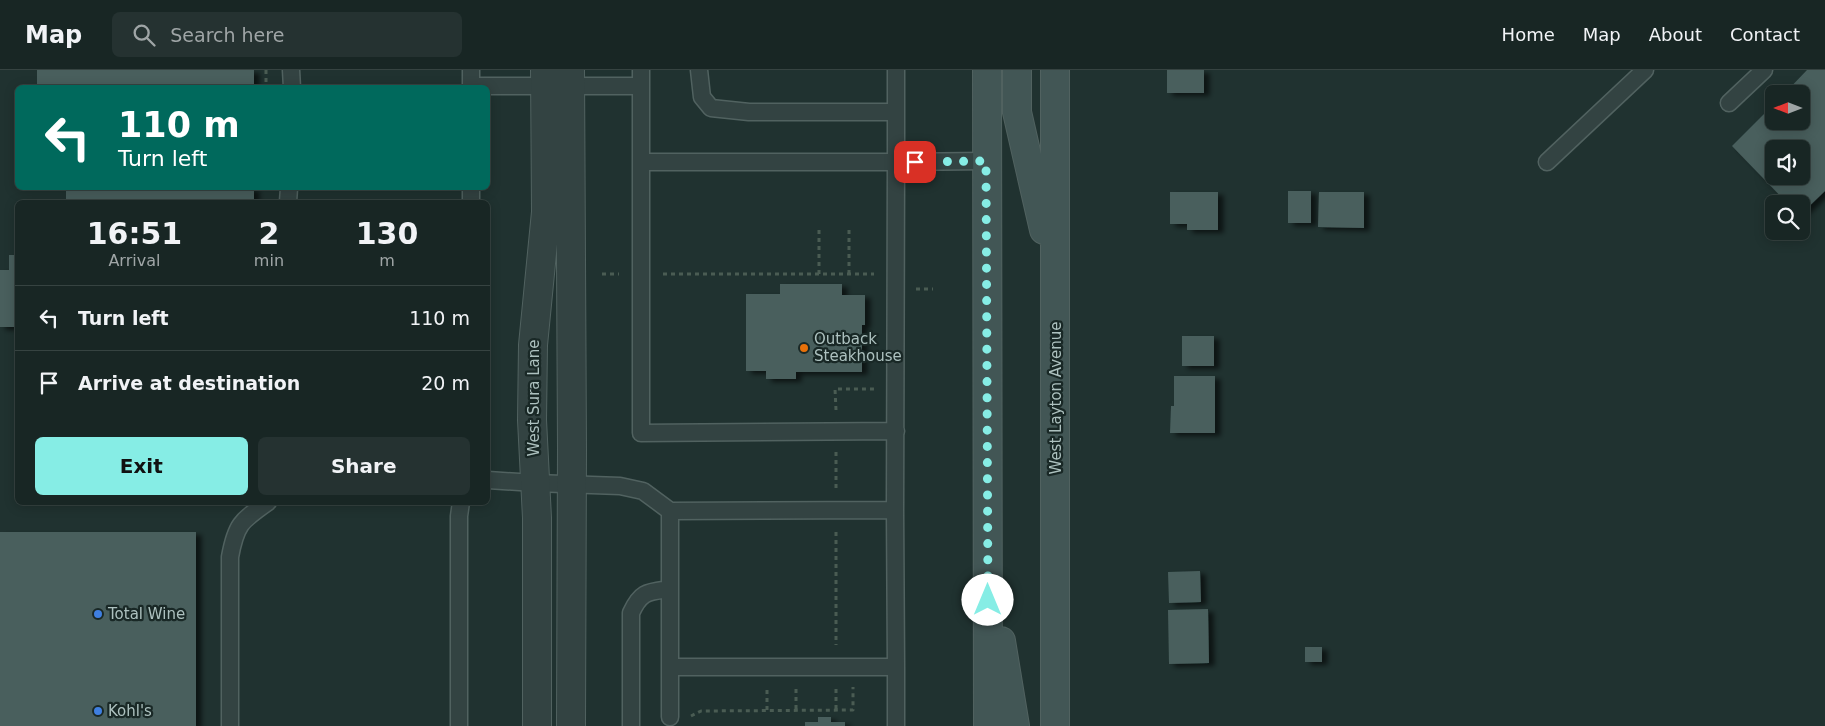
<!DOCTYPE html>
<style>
:root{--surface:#182624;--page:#253231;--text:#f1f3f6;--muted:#9fa5a6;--line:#364341;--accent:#86ede5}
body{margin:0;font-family:"DejaVu Sans",sans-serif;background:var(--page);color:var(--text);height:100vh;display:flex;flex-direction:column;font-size:19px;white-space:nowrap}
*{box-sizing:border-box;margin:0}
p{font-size:16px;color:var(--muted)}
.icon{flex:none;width:28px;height:28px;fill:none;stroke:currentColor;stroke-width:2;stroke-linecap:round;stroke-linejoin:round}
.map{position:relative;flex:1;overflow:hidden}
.sheet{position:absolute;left:15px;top:130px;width:475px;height:305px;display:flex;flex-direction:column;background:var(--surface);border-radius:8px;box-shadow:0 2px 12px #0003,0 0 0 1px var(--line)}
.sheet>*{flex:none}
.banner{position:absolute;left:15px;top:15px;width:475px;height:105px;border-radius:8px;box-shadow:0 2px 12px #0003,0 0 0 1px var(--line);background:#00695c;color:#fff;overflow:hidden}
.needle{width:32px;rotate:270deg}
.tools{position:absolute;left:1765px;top:15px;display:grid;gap:10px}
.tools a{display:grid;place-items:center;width:45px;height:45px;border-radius:8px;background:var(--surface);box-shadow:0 2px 12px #0003,0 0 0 1px var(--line);font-size:25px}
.pin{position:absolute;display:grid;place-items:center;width:42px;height:42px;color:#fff;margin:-21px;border-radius:10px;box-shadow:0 2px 8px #0006}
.me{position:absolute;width:55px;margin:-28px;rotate:0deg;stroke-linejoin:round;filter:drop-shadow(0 0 4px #0008)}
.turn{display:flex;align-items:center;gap:18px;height:105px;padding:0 20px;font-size:22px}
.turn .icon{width:65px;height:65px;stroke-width:2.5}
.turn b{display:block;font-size:35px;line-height:42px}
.eta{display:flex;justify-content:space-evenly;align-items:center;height:85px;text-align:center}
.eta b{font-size:30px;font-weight:700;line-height:35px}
.primary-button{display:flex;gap:10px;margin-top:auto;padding:10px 20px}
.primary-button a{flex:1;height:58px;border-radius:8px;background:var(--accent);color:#111;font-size:20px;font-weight:700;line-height:58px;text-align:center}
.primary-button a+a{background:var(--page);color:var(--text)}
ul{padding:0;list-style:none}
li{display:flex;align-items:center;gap:15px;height:65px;padding:0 20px;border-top:1px solid var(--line)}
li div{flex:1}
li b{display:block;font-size:19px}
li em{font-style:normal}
header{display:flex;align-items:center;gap:30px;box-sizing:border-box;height:70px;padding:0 25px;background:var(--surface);border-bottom:1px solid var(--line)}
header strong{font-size:24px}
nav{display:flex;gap:28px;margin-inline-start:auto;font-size:18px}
.search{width:350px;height:45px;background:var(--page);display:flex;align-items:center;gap:12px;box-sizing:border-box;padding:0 18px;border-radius:8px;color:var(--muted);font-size:19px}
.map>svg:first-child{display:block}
.building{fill:#495f5d;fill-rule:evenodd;filter:url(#shadow)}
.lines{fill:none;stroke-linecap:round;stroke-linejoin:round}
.lane-casing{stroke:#516260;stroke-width:19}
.street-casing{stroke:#516260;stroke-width:30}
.secondary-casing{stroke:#516260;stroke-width:30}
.path{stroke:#4a5c53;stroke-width:3;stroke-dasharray:4 4;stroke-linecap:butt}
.lane{stroke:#334342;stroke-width:16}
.street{stroke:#334342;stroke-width:28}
.secondary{stroke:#425655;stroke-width:28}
.route{stroke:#86ede5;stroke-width:9;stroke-dasharray:0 16.2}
.food-dot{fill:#e8710a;stroke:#192826;stroke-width:2}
.shop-dot{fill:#3f7fe0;stroke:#192826;stroke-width:2}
.labels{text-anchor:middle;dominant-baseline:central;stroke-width:4.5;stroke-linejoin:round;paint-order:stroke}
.poi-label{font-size:15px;fill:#adc1bf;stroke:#192826;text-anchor:start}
.street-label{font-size:15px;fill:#adc1bf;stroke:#192826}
</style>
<header>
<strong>Map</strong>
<div class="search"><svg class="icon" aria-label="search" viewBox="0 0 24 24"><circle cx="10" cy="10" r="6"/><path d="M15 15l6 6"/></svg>Search here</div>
<nav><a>Home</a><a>Map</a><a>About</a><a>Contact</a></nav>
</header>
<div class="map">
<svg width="1825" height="656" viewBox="0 0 1825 656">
<defs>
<filter id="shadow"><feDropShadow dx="5.5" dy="3" stdDeviation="2.5" flood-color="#0009"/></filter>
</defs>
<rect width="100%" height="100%" fill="#203230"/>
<path class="building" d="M37 0H254V18H37Z
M1167 0H1204V23H1167Z
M1807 0H1825V121L1801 144V134H1788L1732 76 1774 34V51H1801V24H1784ZM1774 79H1801V106H1774Z
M66 118H254V132H66Z
M1288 121H1311V153H1288Z
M1170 122H1218V160H1187V154H1170Z
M1319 122H1364V158L1318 157Z
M9 185H18V257H0V200H9Z
M780 214H842V225H865V255H862V302H796V309H766V301H746V224H780Z
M1182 266H1214V296H1182Z
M1174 306H1215V363H1170L1171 336H1174Z
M0 462H196V656H0Z
M1200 501 1201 532 1169 533 1168 502Z
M1208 539 1209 593 1169 594 1168 540Z
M1305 577H1322V592H1305Z
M818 647H831V652H845V656H805V652H818Z"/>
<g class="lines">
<defs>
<path id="lane" d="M291 0 292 18
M471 0V16H641
M641 0V363L896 361
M699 0 702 27 711 38 749 42H895
M896 0V92L986 91
M1729 33 1764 0
M641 92H896L895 440
M1547 92 1645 0
M471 118V132
M288 132 289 118
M488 410 535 413 620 416 643 421 670 441 895 440 896 597H670
M670 441V647
M896 597V656
M230 656V487C236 454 241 451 268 432
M459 656V446L461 432
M631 656V543C641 521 648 522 670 519"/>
<path id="street" d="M570 0 572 379 571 656
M537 656V448L532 350 533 275 546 142 545 0"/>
<path id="secondary" d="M987 0 988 656
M1017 0V42L1044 160
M1055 0V656
M1001 571 1015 656"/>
</defs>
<use href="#lane" class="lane-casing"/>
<use href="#street" class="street-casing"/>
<use href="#secondary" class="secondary-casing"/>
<path class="path" d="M266 0V18
M849 160V204
M602 204H619
M663 204H874
M819 204V160
M916 219H933
M836 340 835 319H875
M836 382V420
M836 462V575
M796 619V640
M836 619V640
M767 640V619
M691 646 701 641 853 640V617"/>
<use href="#lane" class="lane"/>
<use href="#street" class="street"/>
<use href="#secondary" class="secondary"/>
</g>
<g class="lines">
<path class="route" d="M915 92 986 91 988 530"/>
</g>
<circle class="food-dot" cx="804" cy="278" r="5"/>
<g class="shop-dot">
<circle cx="98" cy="544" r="5"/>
<circle cx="98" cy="641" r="5"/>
</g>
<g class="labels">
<g class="poi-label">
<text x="814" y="269">Outback<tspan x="814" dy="17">Steakhouse</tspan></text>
<text x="108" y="544">Total Wine</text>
<text x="108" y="641">Kohl's</text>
</g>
<g class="street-label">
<text transform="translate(534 328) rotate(-90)">West Sura Lane</text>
<text transform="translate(1056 328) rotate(-90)">West Layton Avenue</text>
</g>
</g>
</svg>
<div class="tools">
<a><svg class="needle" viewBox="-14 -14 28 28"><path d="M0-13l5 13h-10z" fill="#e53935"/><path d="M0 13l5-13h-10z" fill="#9fa5a6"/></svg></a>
<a><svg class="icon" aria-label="sound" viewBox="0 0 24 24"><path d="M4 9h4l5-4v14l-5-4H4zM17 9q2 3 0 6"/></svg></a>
<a><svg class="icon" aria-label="search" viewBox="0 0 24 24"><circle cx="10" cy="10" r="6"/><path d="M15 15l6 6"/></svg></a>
</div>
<div class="pin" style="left:915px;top:92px;background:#d93025"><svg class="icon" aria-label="arrive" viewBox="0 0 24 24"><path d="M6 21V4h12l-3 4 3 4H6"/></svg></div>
<svg class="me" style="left:988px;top:530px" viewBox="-20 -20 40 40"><circle r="19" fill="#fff"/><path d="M0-13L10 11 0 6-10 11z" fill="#86ede5"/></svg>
<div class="banner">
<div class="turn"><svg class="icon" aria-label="left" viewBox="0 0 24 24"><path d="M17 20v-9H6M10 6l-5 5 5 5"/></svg><div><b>110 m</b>Turn left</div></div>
</div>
<section class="sheet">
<div class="eta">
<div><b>16:51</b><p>Arrival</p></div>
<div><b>2</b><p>min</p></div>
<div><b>130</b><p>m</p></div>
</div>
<ul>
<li><svg class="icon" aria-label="left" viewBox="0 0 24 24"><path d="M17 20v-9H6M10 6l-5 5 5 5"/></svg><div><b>Turn left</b></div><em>110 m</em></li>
<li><svg class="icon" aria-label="arrive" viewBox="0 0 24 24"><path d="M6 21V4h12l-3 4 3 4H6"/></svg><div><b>Arrive at destination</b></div><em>20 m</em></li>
</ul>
<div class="primary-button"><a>Exit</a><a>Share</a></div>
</section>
</div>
